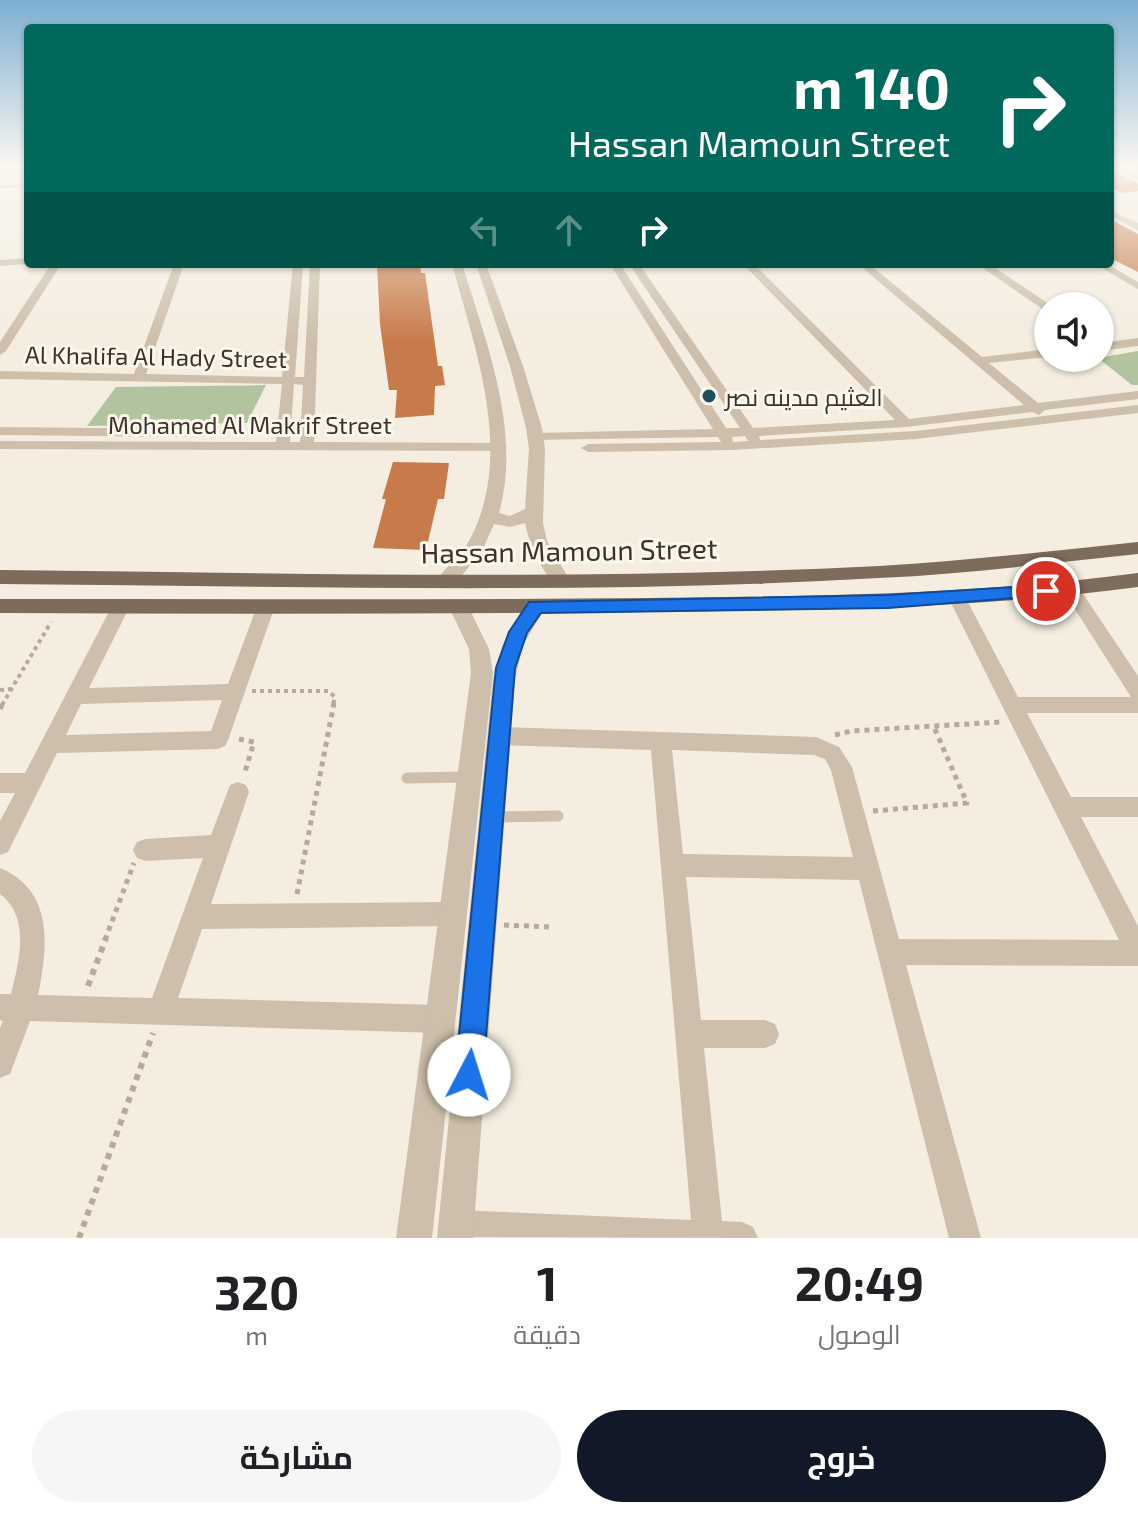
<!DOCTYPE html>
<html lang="ar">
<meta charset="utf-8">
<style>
:root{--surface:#fff;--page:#f6f6f6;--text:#202124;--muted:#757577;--accent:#111827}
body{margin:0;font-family:"Exo 2",Cairo,sans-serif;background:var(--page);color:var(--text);direction:rtl;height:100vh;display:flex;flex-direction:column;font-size:30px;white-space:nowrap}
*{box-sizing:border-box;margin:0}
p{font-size:26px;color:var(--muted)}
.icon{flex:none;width:44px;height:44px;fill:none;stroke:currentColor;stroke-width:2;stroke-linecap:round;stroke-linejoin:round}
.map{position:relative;height:1238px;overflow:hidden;direction:ltr}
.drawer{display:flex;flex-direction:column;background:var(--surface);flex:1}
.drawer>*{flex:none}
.hud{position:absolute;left:24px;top:24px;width:1090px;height:244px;border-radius:8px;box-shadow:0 2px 6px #0004;direction:rtl;background:#00695c;color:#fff;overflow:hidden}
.tools{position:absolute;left:1034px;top:292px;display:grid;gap:16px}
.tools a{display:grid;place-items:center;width:80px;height:80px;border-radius:50%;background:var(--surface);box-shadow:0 2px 6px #0004;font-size:40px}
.pin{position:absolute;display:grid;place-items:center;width:68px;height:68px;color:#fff;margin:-34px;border:4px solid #fff;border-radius:50%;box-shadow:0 2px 8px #0007}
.me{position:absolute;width:88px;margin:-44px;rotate:5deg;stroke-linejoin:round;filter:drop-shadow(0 0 6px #0008)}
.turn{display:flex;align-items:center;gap:28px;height:168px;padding:0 32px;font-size:36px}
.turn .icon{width:104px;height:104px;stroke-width:2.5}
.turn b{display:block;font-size:56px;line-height:68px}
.lanes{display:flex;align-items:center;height:76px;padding:0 32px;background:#0003;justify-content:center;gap:40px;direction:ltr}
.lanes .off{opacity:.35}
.eta{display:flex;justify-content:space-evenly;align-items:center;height:136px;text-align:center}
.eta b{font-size:48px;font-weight:700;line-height:56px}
.cta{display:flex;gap:16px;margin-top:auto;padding:16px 32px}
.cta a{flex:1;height:92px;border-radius:48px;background:var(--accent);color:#fff;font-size:32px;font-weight:700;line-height:92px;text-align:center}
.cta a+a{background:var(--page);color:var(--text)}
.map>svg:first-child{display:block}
.green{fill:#b2c49f}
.building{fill:#c87b4a}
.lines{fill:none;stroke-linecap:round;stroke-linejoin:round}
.path-far2{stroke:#b9aa95;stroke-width:4;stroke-dasharray:4 4;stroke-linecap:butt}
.path-far1{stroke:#b9aa95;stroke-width:5;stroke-dasharray:5 5;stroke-linecap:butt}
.path{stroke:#b9aa95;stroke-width:6;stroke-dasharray:6 6;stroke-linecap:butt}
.service{stroke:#cdbfab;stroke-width:11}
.minor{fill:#cdbfab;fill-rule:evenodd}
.tertiary{fill:#cdbfab;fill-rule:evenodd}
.primary{fill:#7d6b5b;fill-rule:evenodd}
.route{fill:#1a73e8;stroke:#114b97;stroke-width:2}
.poi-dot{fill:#1e505e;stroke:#fbf7ed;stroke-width:3}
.labels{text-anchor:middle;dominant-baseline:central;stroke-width:6;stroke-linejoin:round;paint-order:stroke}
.far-street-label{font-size:24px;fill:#3b322b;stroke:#fbf7ed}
.far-poi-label{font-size:24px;fill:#3b322b;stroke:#fbf7ed;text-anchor:start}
.street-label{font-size:28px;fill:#3b322b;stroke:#fbf7ed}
</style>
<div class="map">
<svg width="1138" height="1238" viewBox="0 0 1138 1238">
<rect width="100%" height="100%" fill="#f4ede0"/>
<path class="green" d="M1138 351V385H1132L1098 358Z
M266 385 247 423 87 426 116 387Z"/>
<path class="building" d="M1118 174 1138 183V191L1122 193 1110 187V175Z
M1110 219 1138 234V272L1110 258Z
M377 264H420L421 273H425L438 366H442L445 385 435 386 434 415 395 418 397 390H389L380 324Z
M393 462 449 463 444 499H438L426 550 373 548 386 499H382Z"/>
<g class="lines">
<path class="path-far2" d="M0 690 11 689
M252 691H328L335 697 333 705
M2 705 51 622"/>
<path class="path-far1" d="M0 709 3 703
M835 735 851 731 1001 722
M239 739 254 742 244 775
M873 811 967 803 934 727
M297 894 334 703
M504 925 550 927
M105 940 134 863"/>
<path class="path" d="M88 986 106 938
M79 1238 153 1033"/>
<path class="service" d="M407 778 466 777
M495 817 558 816"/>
<path class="minor" d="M1110 167H1119L1138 175V180Z
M28 183V187L0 189V185Z
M1110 210 1138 223V230L1110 216Z
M28 258V264L0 266V260Z
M51 264H61L6 351 0 355V342Z
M174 264H184L146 374 282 377 293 264H303L295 377H304L310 264H320L314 442 500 443 507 447 500 451 0 449V441L276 442 282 384 0 379V371L134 374ZM294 384 303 385 300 442H290Z
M610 264H620L726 428H740L629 264H639L753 428 895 420 743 264H754L909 419 1024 405 858 264H869L982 357 1048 349V357L989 363 1038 403 1138 391V399L1045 410 1039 415 1032 412 906 427 759 436 760 440 916 431 1138 405V413L916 439 731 450 588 452 581 448 588 444 721 442 718 437 531 440V434L536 433 713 429ZM745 436 748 441 733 442 732 437Z
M977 264H989L1052 306H1048V311L1044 310Z
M1095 264H1107L1138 282V289Z
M1138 338V346L1100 351V343Z
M0 427 189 429 196 433 189 437 0 435Z
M1071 583 1077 585 1138 676V713H1027L1071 797H1138V817H1081L1138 926V966L906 965 981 1238H949L859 880 686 877 701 1020H765L775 1024 779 1034 775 1044 765 1048H704L722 1221 742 1222 753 1227 758 1238 445 1237 440 1226 445 1215 456 1210 691 1220 651 750 499 745 492 742 489 736 492 730 499 727 816 737 839 747 852 767 899 939 1119 940 948 597 957 591 963 593 1018 697H1131L1062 589ZM672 750 814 755 825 759 831 770 853 857 683 854Z
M121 600 130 606 89 688 228 684 257 606 260 601H272L275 606 228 740 225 746 218 749 57 753 8 852 0 855V821L15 793H0V773H25L112 606ZM222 700 211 731 66 735 81 704Z
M238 782 246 785 249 792 211 904 453 902 462 905 465 914 462 923 453 926 202 929 178 998 440 1005 450 1009 454 1019 450 1029 440 1033 30 1021 10 1074 0 1078V1028L3 1021 0 1020V994H11C19 962 31 917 0 894V868C54 890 48 947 38 995L152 998 203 858 145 861 137 858 133 850 137 842 145 839 211 835 230 785Z"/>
<path class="tertiary" d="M452 264H462C486 342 522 431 499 513L510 516 525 509 529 449 526 428 510 366 476 264H486L523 366 542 428 545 449 543 523 547 541 569 579 567 584H553C539 564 530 547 525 523L510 527 494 524 482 551 454 585 447 587 437 580C446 566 461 556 469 541 515 456 476 352 452 264Z
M536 599 546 606 523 645 515 680 473 1238H437L493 680 503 644 529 601Z
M459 600 466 602 489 649 493 673 432 1238H396L471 673 469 649 449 607Z"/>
<path class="primary" d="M1138 542V554C1052 563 965 574 879 578 586 595 293 586 0 584V570C293 573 586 581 879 566 965 561 1052 551 1138 542Z
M1138 573V587C975 609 812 610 648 612 432 614 216 614 0 613V599C216 599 432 600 648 598 812 596 975 595 1138 573Z"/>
</g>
<linearGradient id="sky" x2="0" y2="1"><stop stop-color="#7dafd2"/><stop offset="0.49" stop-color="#faf7f1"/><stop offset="1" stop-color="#faf7f1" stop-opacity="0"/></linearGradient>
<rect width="1138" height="340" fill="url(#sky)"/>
<path class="route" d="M1046 585 1055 591 1052 595 888 608 541 613 527 633 515 668 483 1075 479 1085 469 1089 459 1085 455 1075 496 668 509 632 529 602 888 595Z"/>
<circle class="poi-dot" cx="709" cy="396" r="8"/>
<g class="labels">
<g class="far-street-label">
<text transform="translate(156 356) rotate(1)">Al Khalifa Al Hady Street</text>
<text x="250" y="424">Mohamed Al Makrif Street</text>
</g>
<g class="far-poi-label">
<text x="725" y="396">العثيم مدينه نصر</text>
</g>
<g class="street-label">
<text transform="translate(569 550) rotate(-1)">Hassan Mamoun Street</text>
</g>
</g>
</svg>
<div class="tools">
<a><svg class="icon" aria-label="sound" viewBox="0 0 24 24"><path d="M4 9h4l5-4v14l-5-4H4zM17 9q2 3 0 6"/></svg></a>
</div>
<div class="pin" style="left:1046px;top:591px;background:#d93025"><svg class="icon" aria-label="arrive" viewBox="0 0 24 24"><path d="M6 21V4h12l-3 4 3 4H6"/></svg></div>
<svg class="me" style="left:469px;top:1075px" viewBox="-20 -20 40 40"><circle r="19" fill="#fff"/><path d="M0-13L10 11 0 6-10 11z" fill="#1a73e8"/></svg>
<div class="hud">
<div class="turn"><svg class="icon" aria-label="right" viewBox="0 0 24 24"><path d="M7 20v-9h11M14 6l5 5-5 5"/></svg><div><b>140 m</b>Hassan Mamoun Street</div></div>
<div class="lanes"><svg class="icon off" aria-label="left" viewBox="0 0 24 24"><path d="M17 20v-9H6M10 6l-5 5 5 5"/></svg><svg class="icon off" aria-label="ahead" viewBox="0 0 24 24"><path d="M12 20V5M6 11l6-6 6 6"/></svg><svg class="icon" aria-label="right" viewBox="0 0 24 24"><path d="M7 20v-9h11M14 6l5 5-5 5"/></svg></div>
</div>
</div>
<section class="drawer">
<div class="eta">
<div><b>20:49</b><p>الوصول</p></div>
<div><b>1</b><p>دقيقة</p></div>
<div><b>320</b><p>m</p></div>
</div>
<div class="cta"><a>خروج</a><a>مشاركة</a></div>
</section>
